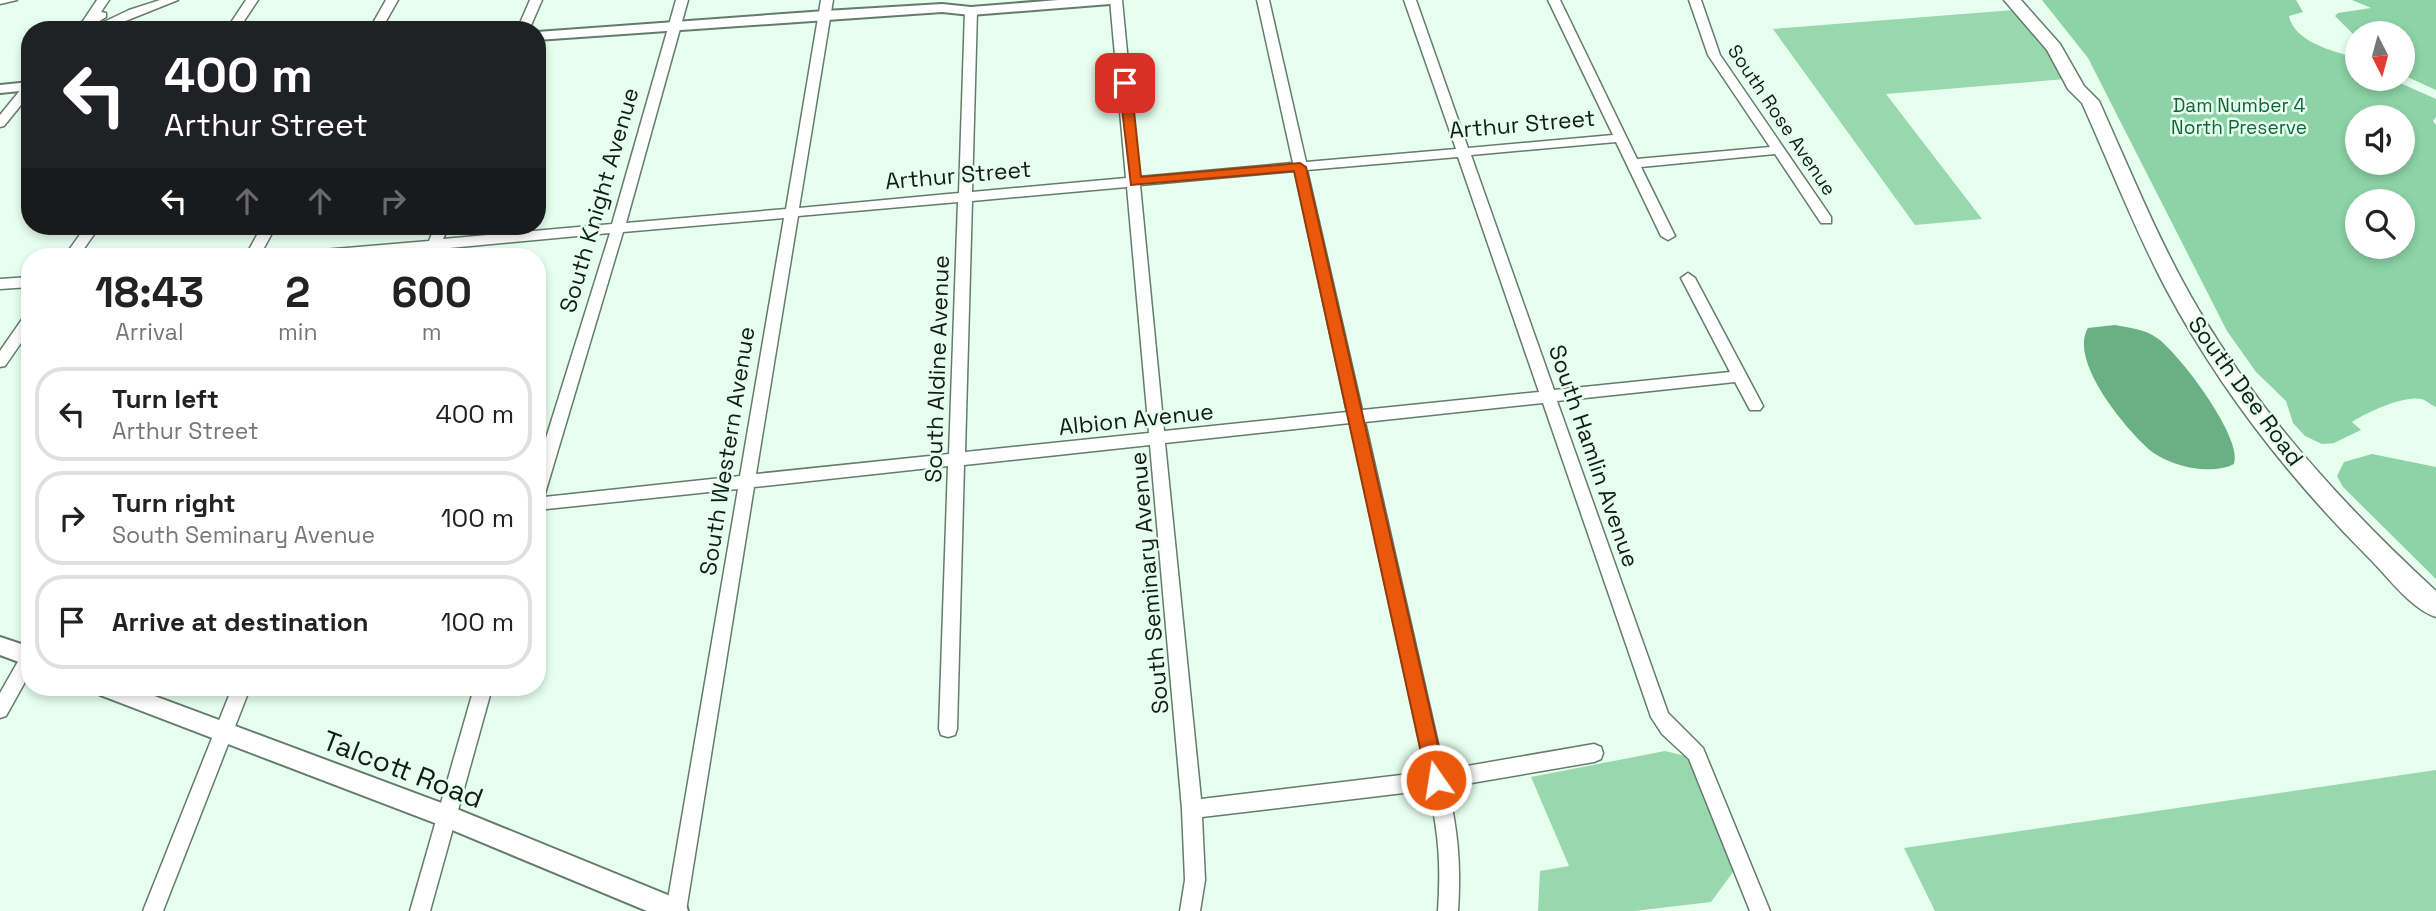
<!DOCTYPE html>
<style>
:root{--surface:#fff;--page:#f6f6f6;--text:#222;--muted:#767676;--line:#e0e0e0}
body{margin:0;font-family:"Space Grotesk",sans-serif;background:var(--page);color:var(--text);height:100vh;display:flex;flex-direction:column;font-size:26px;white-space:nowrap}
*{box-sizing:border-box;margin:0}
p{font-size:23px;color:var(--muted)}
.icon{flex:none;width:38px;height:38px;fill:none;stroke:currentColor;stroke-width:2;stroke-linecap:round;stroke-linejoin:round}
.map{position:relative;flex:1;overflow:hidden}
.side{position:absolute;left:21px;top:248px;width:525px;height:448px;display:flex;flex-direction:column;background:var(--surface);border-radius:28px;box-shadow:0 4px 10px #0003}
.side>*{flex:none}
.top-card{position:absolute;left:21px;top:21px;width:525px;height:214px;border-radius:28px;box-shadow:0 4px 10px #0003;background:#202124;color:#fff;overflow:hidden}
.needle{width:46px;rotate:174deg}
.tools{position:absolute;left:2345px;top:21px;display:grid;gap:14px}
.tools a{display:grid;place-items:center;width:70px;height:70px;border-radius:50%;background:var(--surface);box-shadow:0 4px 10px #0003;font-size:35px}
.pin{position:absolute;display:grid;place-items:center;width:60px;height:60px;color:#fff;margin:-30px;border-radius:14px;box-shadow:0 4px 10px #0006}
.me{position:absolute;width:77px;margin:-38px;rotate:347deg;stroke-linejoin:round;filter:drop-shadow(0 0 5px #0008)}
.turn{display:flex;align-items:center;gap:24px;height:147px;padding:0 28px;font-size:32px}
.turn .icon{width:91px;height:91px;stroke-width:2.5}
.turn b{display:block;font-size:49px;line-height:60px}
.lanes{display:flex;align-items:center;height:66px;padding:0 28px;background:#0003;justify-content:center;gap:35px;direction:ltr}
.lanes .off{opacity:.35}
.eta{display:flex;justify-content:space-evenly;align-items:center;height:119px;text-align:center}
.eta b{font-size:42px;font-weight:800;line-height:49px}
ul{padding:0;list-style:none}
li{display:flex;align-items:center;gap:21px;height:94px;margin:0 14px 10px;padding:0 14px;border:4px solid var(--line);border-radius:28px}
li div{flex:1}
li b{display:block;font-size:26px}
li em{font-style:normal}
.map>svg:first-child{display:block}
.green{fill:#99d7af}
.forest{fill:#8dd3a7;fill-rule:evenodd}
.water{fill:#6bb085}
.lines{fill:none;stroke-linecap:round;stroke-linejoin:round}
.minor-casing{stroke:#657b6c;stroke-width:3}
.tertiary-casing{stroke:#657b6c;stroke-width:4}
.secondary-casing{stroke:#657b6c;stroke-width:3}
.minor{fill:#fff;fill-rule:evenodd}
.tertiary{fill:#fff;fill-rule:evenodd}
.secondary{fill:#fff;fill-rule:evenodd}
.route{fill:#ea580c;stroke:#983908;stroke-width:2}
.labels{text-anchor:middle;dominant-baseline:central;stroke-width:5;stroke-linejoin:round;paint-order:stroke}
.far-park-label{font-size:19px;fill:#12633b;stroke:#e6ffee}
.far-street-label{font-size:19px;fill:#131c16;stroke:#e6ffee}
.street-label{font-size:23px;fill:#131c16;stroke:#e6ffee}
.near-street-label{font-size:28px;fill:#131c16;stroke:#e6ffee}
</style>
<div class="map">
<svg width="2436" height="911" viewBox="0 0 2436 911">
<rect width="100%" height="100%" fill="#e6ffee"/>
<path class="green" d="M2014 10 2037 35 2066 79 1886 94 1982 219 1915 225 1773 29Z
M1665 751 1690 757 1736 868 1711 902 1634 911H1538L1540 871 1569 866 1531 777Z
M2436 770V911H1935L1904 848Z"/>
<path class="forest" d="M2042 0H2296L2303 12 2289 16C2294 42 2335 52 2357 58V79H2391L2436 99V117L2433 121 2436 125V407C2430 405 2427 400 2421 399 2404 395 2367 412 2352 422L2361 430 2334 443 2322 444 2305 436 2293 423 2286 401 2256 372 2227 331 2088 58ZM2403 117V163H2357V117ZM2357 201H2403V247H2357Z
M2352 0H2436V90L2403 75V33H2357V38L2335 16 2338 13 2371 8Z
M2372 454 2436 467V579L2343 487 2337 476 2344 462Z"/>
<path class="water" d="M2115 325C2129 328 2145 329 2157 338 2179 353 2244 439 2234 464 2211 476 2170 466 2151 451 2126 430 2068 360 2088 328Z"/>
<g class="lines">
<defs>
<path id="minor" d="M0 0H17L0 4Z
M97 0H109L101 12 106 13V17L85 30H70L83 21Z
M160 0H178L103 30H87L129 10Z
M246 0H258L238 30H226Z
M386 0H398L381 30H369Z
M530 0H542L529 30H517Z
M676 0H688L626 223 786 209 821 0H833L799 208 959 193 965 11 971 8 977 11 972 192 1126 178 1110 0H1122L1139 177 1293 163 1257 0H1269L1306 162 1456 149 1404 0H1416L1468 148 1613 135 1548 0H1560L1637 159 1770 147 1708 55 1689 0H1701L1720 55 1831 217V223H1821L1775 154 1641 167 1675 236 1668 240 1661 236 1616 142 1471 155 1554 390 1730 372 1681 278 1688 273 1695 278 1763 406 1760 410H1750L1735 382 1557 401 1668 713 1703 748 1770 911H1750L1689 759 1662 734 1651 717 1543 403 1365 422 1444 770 1594 744 1601 747 1603 753 1601 759 1594 762 1448 787C1458 833 1461 864 1458 911H1438C1441 865 1439 835 1429 790L1202 817 1205 880 1200 911H1180L1185 880 1182 809 1150 445 964 465 957 729 955 735 948 737 941 735 939 729 948 466 754 487 686 911H666L738 489 537 510V467L610 233 439 249 436 257H422L425 250 347 257H292L299 252 429 241 435 226H449L443 239 612 224ZM1458 157 1539 392 1362 410 1307 170ZM1295 171 1347 412 1164 431 1140 185ZM1127 187 1149 433 965 452 972 201ZM958 202 949 454 756 474 798 216ZM784 218 740 476 544 497 623 232ZM1350 423 1426 772 1201 799 1165 443Z
M30 82V94L4 126 0 127V115L26 83Z
M86 226H100L78 257H64Z
M262 226H276L259 257H245Z
M30 277V287L0 289V279Z
M30 314V330L5 366 0 367V351L25 315Z
M30 648V673L6 716 0 718V693L24 651Z
M232 688H250L163 911H143Z
M474 688H492L430 911H410Z"/>
<path id="tertiary" d="M1058 0H1117L1110 4 971 15 942 12 537 40V32L825 11 942 4 971 7Z
M30 82V90L0 93V85Z
M0 637 30 647V666L0 655Z
M97 688H133L447 805 685 902 688 911H647L440 825 100 695Z"/>
<path id="secondary" d="M2004 0H2021L2060 44 2084 86 2099 101C2131 172 2160 245 2200 312 2263 418 2346 508 2436 591V617C2411 609 2388 577 2369 558 2289 478 2218 387 2165 287 2134 228 2110 165 2082 103L2068 89 2047 50Z"/>
</defs>
<use href="#minor" class="minor-casing"/>
<use href="#tertiary" class="tertiary-casing"/>
<use href="#secondary" class="secondary-casing"/>
<use href="#minor" class="minor"/>
<use href="#tertiary" class="tertiary"/>
<use href="#secondary" class="secondary"/>
</g>
<path class="route" d="M1125 79 1131 83 1141 177 1300 163 1306 167 1446 780 1443 786 1436 789 1429 786 1427 780 1294 171 1131 185 1119 83Z"/>
<g class="labels">
<g class="far-park-label">
<text x="2239" y="105">Dam Number 4<tspan x="2239" dy="22">North Preserve</tspan></text>
</g>
<g class="far-street-label">
<text transform="translate(1782 120) rotate(56)">South Rose Avenue</text>
</g>
<g class="street-label">
<text transform="translate(1522 124) rotate(-5)">Arthur Street</text>
<text transform="translate(958 175) rotate(-5)">Arthur Street</text>
<text transform="translate(599 200) rotate(-74)">South Knight Avenue</text>
<text transform="translate(937 369) rotate(-88)">South Aldine Avenue</text>
<text transform="translate(2246 391) rotate(54)">South Dee Road</text>
<text transform="translate(1136 419) rotate(-6)">Albion Avenue</text>
<text transform="translate(727 451) rotate(-81)">South Western Avenue</text>
<text transform="translate(1594 456) rotate(71)">South Hamlin Avenue</text>
<text transform="translate(1149 583) rotate(-95)">South Seminary Avenue</text>
</g>
<g class="near-street-label">
<text transform="translate(403 769) rotate(21)">Talcott Road</text>
</g>
</g>
</svg>
<div class="tools">
<a><svg class="needle" viewBox="-14 -14 28 28"><path d="M0-13l5 13h-10z" fill="#e53935"/><path d="M0 13l5-13h-10z" fill="#767676"/></svg></a>
<a><svg class="icon" aria-label="sound" viewBox="0 0 24 24"><path d="M4 9h4l5-4v14l-5-4H4zM17 9q2 3 0 6"/></svg></a>
<a><svg class="icon" aria-label="search" viewBox="0 0 24 24"><circle cx="10" cy="10" r="6"/><path d="M15 15l6 6"/></svg></a>
</div>
<div class="pin" style="left:1125px;top:83px;background:#d93025"><svg class="icon" aria-label="arrive" viewBox="0 0 24 24"><path d="M6 21V4h12l-3 4 3 4H6"/></svg></div>
<svg class="me" style="left:1436px;top:780px" viewBox="-20 -20 40 40"><circle r="17" fill="#ea580c" stroke="#fff" stroke-width="3"/><path d="M0-11L8 9 0 5-8 9z" fill="#fff"/></svg>
<div class="top-card">
<div class="turn"><svg class="icon" aria-label="left" viewBox="0 0 24 24"><path d="M17 20v-9H6M10 6l-5 5 5 5"/></svg><div><b>400 m</b>Arthur Street</div></div>
<div class="lanes"><svg class="icon" aria-label="left" viewBox="0 0 24 24"><path d="M17 20v-9H6M10 6l-5 5 5 5"/></svg><svg class="icon off" aria-label="ahead" viewBox="0 0 24 24"><path d="M12 20V5M6 11l6-6 6 6"/></svg><svg class="icon off" aria-label="ahead" viewBox="0 0 24 24"><path d="M12 20V5M6 11l6-6 6 6"/></svg><svg class="icon off" aria-label="right" viewBox="0 0 24 24"><path d="M7 20v-9h11M14 6l5 5-5 5"/></svg></div>
</div>
<section class="side">
<div class="eta">
<div><b>18:43</b><p>Arrival</p></div>
<div><b>2</b><p>min</p></div>
<div><b>600</b><p>m</p></div>
</div>
<ul>
<li><svg class="icon" aria-label="left" viewBox="0 0 24 24"><path d="M17 20v-9H6M10 6l-5 5 5 5"/></svg><div><b>Turn left</b><p>Arthur Street</p></div><em>400 m</em></li>
<li><svg class="icon" aria-label="right" viewBox="0 0 24 24"><path d="M7 20v-9h11M14 6l5 5-5 5"/></svg><div><b>Turn right</b><p>South Seminary Avenue</p></div><em>100 m</em></li>
<li><svg class="icon" aria-label="arrive" viewBox="0 0 24 24"><path d="M6 21V4h12l-3 4 3 4H6"/></svg><div><b>Arrive at destination</b></div><em>100 m</em></li>
</ul>
</section>
</div>
